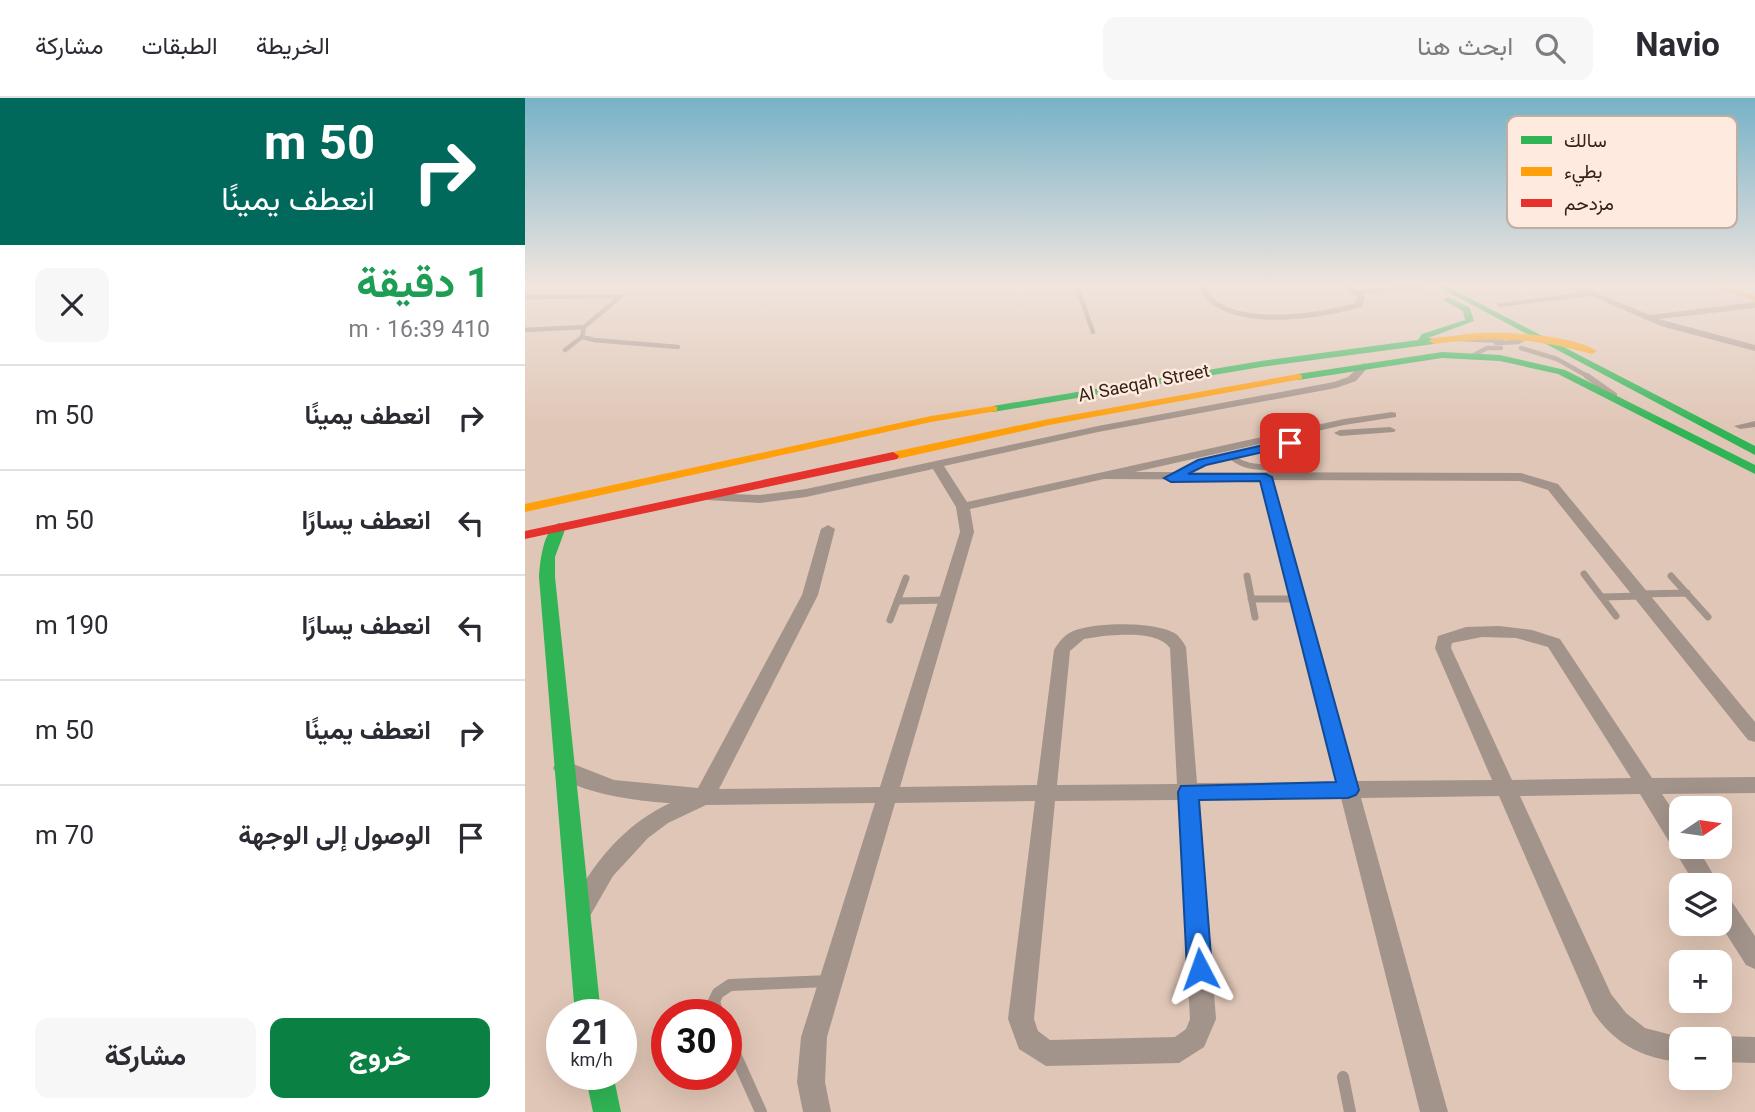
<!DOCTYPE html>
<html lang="ar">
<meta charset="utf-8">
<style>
:root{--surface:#fff;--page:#f7f7f7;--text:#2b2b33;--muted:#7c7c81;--line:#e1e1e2;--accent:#0b8043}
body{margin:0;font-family:Georgia,Vazirmatn,serif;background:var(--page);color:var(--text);direction:rtl;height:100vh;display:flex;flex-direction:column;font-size:26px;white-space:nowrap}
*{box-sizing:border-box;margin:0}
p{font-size:23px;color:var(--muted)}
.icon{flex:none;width:38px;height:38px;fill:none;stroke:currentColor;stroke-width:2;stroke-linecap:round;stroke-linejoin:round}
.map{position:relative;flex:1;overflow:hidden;direction:ltr}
.panel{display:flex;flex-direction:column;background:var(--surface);width:525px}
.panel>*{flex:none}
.guide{background:#00695c;color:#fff;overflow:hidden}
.needle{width:46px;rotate:77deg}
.fabs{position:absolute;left:1144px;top:698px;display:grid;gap:14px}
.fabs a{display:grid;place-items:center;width:63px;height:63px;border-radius:14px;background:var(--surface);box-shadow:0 7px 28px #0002;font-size:35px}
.speed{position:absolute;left:21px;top:901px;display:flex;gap:14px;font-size:35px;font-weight:700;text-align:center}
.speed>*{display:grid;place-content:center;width:91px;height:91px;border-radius:50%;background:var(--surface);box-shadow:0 7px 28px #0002;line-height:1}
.speed small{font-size:18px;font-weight:400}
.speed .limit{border:10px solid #d22;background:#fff;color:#111}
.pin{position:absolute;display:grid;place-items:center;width:60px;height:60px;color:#fff;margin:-30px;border-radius:14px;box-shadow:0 4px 10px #0006}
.me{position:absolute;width:77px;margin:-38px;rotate:356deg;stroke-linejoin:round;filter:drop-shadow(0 0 5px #0008)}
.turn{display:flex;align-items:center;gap:24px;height:147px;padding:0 35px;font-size:32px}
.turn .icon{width:91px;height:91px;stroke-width:2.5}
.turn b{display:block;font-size:49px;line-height:60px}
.round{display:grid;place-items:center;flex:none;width:74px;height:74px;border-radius:14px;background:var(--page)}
.head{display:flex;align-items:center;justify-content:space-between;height:119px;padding:0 35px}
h1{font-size:42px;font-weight:700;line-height:52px;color:#1e9e55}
.action{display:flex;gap:14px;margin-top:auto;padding:14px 35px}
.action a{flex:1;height:80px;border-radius:14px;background:var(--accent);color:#fff;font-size:28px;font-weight:700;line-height:80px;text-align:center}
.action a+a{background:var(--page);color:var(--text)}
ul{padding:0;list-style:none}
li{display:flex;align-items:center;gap:21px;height:105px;padding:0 35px;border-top:2px solid var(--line)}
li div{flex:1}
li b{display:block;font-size:26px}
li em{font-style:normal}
header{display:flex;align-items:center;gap:42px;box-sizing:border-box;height:98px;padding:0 35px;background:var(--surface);border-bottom:2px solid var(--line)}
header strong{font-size:33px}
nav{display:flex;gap:38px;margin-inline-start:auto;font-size:24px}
.search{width:490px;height:63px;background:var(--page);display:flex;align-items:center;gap:18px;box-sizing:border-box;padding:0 24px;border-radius:14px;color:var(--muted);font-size:26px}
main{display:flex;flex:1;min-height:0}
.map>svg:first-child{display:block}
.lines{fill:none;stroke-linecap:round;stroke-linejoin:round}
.lane-far3{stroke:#a3948b;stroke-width:4.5}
.lane-far2{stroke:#a3948b;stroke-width:6}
.lane-far1{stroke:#a3948b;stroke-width:7}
.lane{stroke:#a3948b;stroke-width:12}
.street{fill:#a3948b;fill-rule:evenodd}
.fast{fill:#30b455;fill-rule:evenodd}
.slow{fill:#ff9f0a;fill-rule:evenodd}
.jam{fill:#e5322d;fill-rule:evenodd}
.route{fill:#1a73e8;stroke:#114b97;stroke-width:2}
.labels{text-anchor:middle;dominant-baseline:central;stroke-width:5;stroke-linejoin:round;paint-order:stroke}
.far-street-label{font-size:18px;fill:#342217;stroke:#feeade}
.key{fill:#feeade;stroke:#c1aea2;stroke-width:2}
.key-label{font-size:19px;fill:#342217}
</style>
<header>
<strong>Navio</strong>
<div class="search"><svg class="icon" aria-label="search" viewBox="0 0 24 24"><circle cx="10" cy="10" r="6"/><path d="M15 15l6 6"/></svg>ابحث هنا</div>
<nav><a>الخريطة</a><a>الطبقات</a><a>مشاركة</a></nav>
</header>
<main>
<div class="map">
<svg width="1230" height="1014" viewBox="0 0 1230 1014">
<rect width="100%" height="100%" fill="#e0c6b6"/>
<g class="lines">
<path class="lane-far3" d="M551 186 568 234
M832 194 901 188
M0 199 96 198 59 229 0 232
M59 229 57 239 69 242 153 249
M934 241 977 243
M971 245 993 244 1001 240
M996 250 1032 261 1064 279
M40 252 57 239
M949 257 962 250H976"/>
<path class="lane-far2" d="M1062 278 1089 297
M706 358C721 373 758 372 774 359L765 345"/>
<path class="lane-far1" d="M1059 476 1091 518
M722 478 730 519
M1146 478 1183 519
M1116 496 1162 495
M1077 499 1117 498
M726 501H773
M372 503 422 502
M365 522 381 480"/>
<path class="lane" d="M193 917 189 903 193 895 205 887 304 883
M201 936 236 1014
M818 979 825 1014"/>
<path class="street" d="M671 186H679C683 191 686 199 692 203 722 226 796 215 830 205L832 199 815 186H824L840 198 837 209C798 220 724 232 688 207 680 202 676 193 671 186Z
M1040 186H1050L1125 217 1230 204V210L1134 221 1230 247V253L1136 228 1066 198 975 209 971 206 1057 194Z
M839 265 844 268 831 283 811 290 573 334 419 368 442 404 819 321 867 314 871 315V319L819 327 610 374 996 375 1033 386 1230 624V644L1223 642 1023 392 995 383 748 382 832 683 967 682 910 550 913 538 941 529 974 528 1007 532 1035 541 1127 680 1230 679V695L1137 696 1157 726V749H1172L1195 788H1171L1115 696 995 698 1086 896 1101 915 1120 930 1166 942H1157V964C1119 961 1089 946 1068 914L974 698 836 700 923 1014H895L816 700 674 701 691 921 679 949 654 965 521 968 494 951 483 921 510 703 370 705 302 939 300 984 306 1014H278L272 984 276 939 350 705 181 707 143 725 123 740 88 778 65 818 57 822 49 818 45 811C66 766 100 726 145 705 119 704 41 695 28 670L31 665 38 662 89 682 173 690 277 497 296 431 303 427 310 431 293 497 194 691 355 689 435 434 431 409 408 371 281 399 235 405 181 402 174 398 176 395 235 397 281 391 573 328 809 284 823 279ZM579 381 735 382 812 684 672 685 661 549C659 545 655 539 651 536 631 523 570 524 548 533 539 537 534 544 529 552L512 687 375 689 449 434 445 411ZM578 538C597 537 632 533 645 550L652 686 532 687 545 553 559 541ZM957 539 991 540 1023 549 1106 680 987 682 926 550 927 545ZM653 702 665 921 661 931 650 939 525 942 513 933 509 921 530 703Z
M1230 323V329L1215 331 1209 328Z
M865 329 871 332 869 334 815 338 809 335 815 332Z
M1195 795 1203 798 1230 838V871L1221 867 1195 826Z
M1195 938 1230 939V965L1195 964V942H1186Z"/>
<path class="fast" d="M908 186H917L1230 348V357Z
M923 199 945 210 949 223 903 240 912 241 914 243 909 246 736 269 468 314 463 311 468 308 736 263 893 242 897 236 940 222 938 213 920 203 919 201Z
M917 254 975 257 1040 272 1230 367V376L1033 276 975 263 917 260 773 282 768 279 773 276Z
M34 425 41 429 30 459V479L76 917H50L14 479C15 464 18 431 34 425Z
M60 976H88L96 1014H68Z"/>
<path class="slow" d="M1181 186H1191L1230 198V203Z
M952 235C984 234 1045 236 1072 253L1067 256C1008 240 970 238 909 246L904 243 909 240Z
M773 276 777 277V281L524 327 368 362 362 358 368 354 524 321Z
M468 308 472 309V313L406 324 0 414V406L406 318Z"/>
<path class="jam" d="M368 354 374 358 372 361 0 441V433Z"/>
</g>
<linearGradient id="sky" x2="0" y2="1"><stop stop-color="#77b2c7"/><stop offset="0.57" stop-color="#f1e5de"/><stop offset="1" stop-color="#f1e5de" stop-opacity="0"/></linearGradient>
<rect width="1230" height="328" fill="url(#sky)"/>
<path class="route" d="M765 341 769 342V347L681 367 663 376H741L747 379 834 692 831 697 823 700 674 702 687 871 683 880 675 883 666 880 662 871 653 694 656 688 811 684 735 383 646 384 639 380 673 362Z"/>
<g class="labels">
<g class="far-street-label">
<text transform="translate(619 287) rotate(-11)">Al Saeqah Street</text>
</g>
</g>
<rect x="982" y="18" width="230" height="112" rx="10" class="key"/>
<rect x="996" y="38" width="31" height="8" fill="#30b455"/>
<rect x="996" y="69" width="31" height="9" fill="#ff9f0a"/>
<rect x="996" y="101" width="31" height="8" fill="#e5322d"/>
<g class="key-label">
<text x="1039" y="49">سالك</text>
<text x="1039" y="80">بطيء</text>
<text x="1039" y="112">مزدحم</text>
</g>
</svg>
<div class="fabs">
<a><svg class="needle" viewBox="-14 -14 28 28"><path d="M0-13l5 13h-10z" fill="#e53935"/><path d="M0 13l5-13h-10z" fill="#7c7c81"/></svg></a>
<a><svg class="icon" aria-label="layers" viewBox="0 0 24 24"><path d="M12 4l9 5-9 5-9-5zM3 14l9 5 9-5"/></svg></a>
<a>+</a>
<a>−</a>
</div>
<div class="speed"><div>21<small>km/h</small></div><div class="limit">30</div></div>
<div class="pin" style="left:765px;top:345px;background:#d93025"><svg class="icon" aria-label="arrive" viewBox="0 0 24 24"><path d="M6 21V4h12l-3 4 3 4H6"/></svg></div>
<svg class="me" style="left:675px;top:871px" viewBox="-20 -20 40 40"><path d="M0-17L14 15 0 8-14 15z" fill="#1a73e8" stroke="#fff" stroke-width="4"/></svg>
</div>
<section class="panel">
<div class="guide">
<div class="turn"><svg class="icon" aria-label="right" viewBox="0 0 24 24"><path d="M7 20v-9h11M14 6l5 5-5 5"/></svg><div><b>50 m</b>انعطف يمينًا</div></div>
</div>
<div class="head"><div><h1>1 دقيقة</h1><p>410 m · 16:39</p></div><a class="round"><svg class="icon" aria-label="close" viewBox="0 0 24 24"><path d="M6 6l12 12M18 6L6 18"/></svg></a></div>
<ul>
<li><svg class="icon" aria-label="right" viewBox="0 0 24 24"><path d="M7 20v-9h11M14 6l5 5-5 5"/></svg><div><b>انعطف يمينًا</b></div><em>50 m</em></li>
<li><svg class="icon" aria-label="left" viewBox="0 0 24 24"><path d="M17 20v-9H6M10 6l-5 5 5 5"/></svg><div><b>انعطف يسارًا</b></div><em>50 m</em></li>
<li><svg class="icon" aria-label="left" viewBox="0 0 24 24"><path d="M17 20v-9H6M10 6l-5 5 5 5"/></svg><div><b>انعطف يسارًا</b></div><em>190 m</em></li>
<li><svg class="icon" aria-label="right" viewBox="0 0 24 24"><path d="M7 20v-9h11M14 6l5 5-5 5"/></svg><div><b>انعطف يمينًا</b></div><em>50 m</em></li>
<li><svg class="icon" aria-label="arrive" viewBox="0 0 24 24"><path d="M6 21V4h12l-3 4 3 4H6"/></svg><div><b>الوصول إلى الوجهة</b></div><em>70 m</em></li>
</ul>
<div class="action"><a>خروج</a><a>مشاركة</a></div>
</section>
</main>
